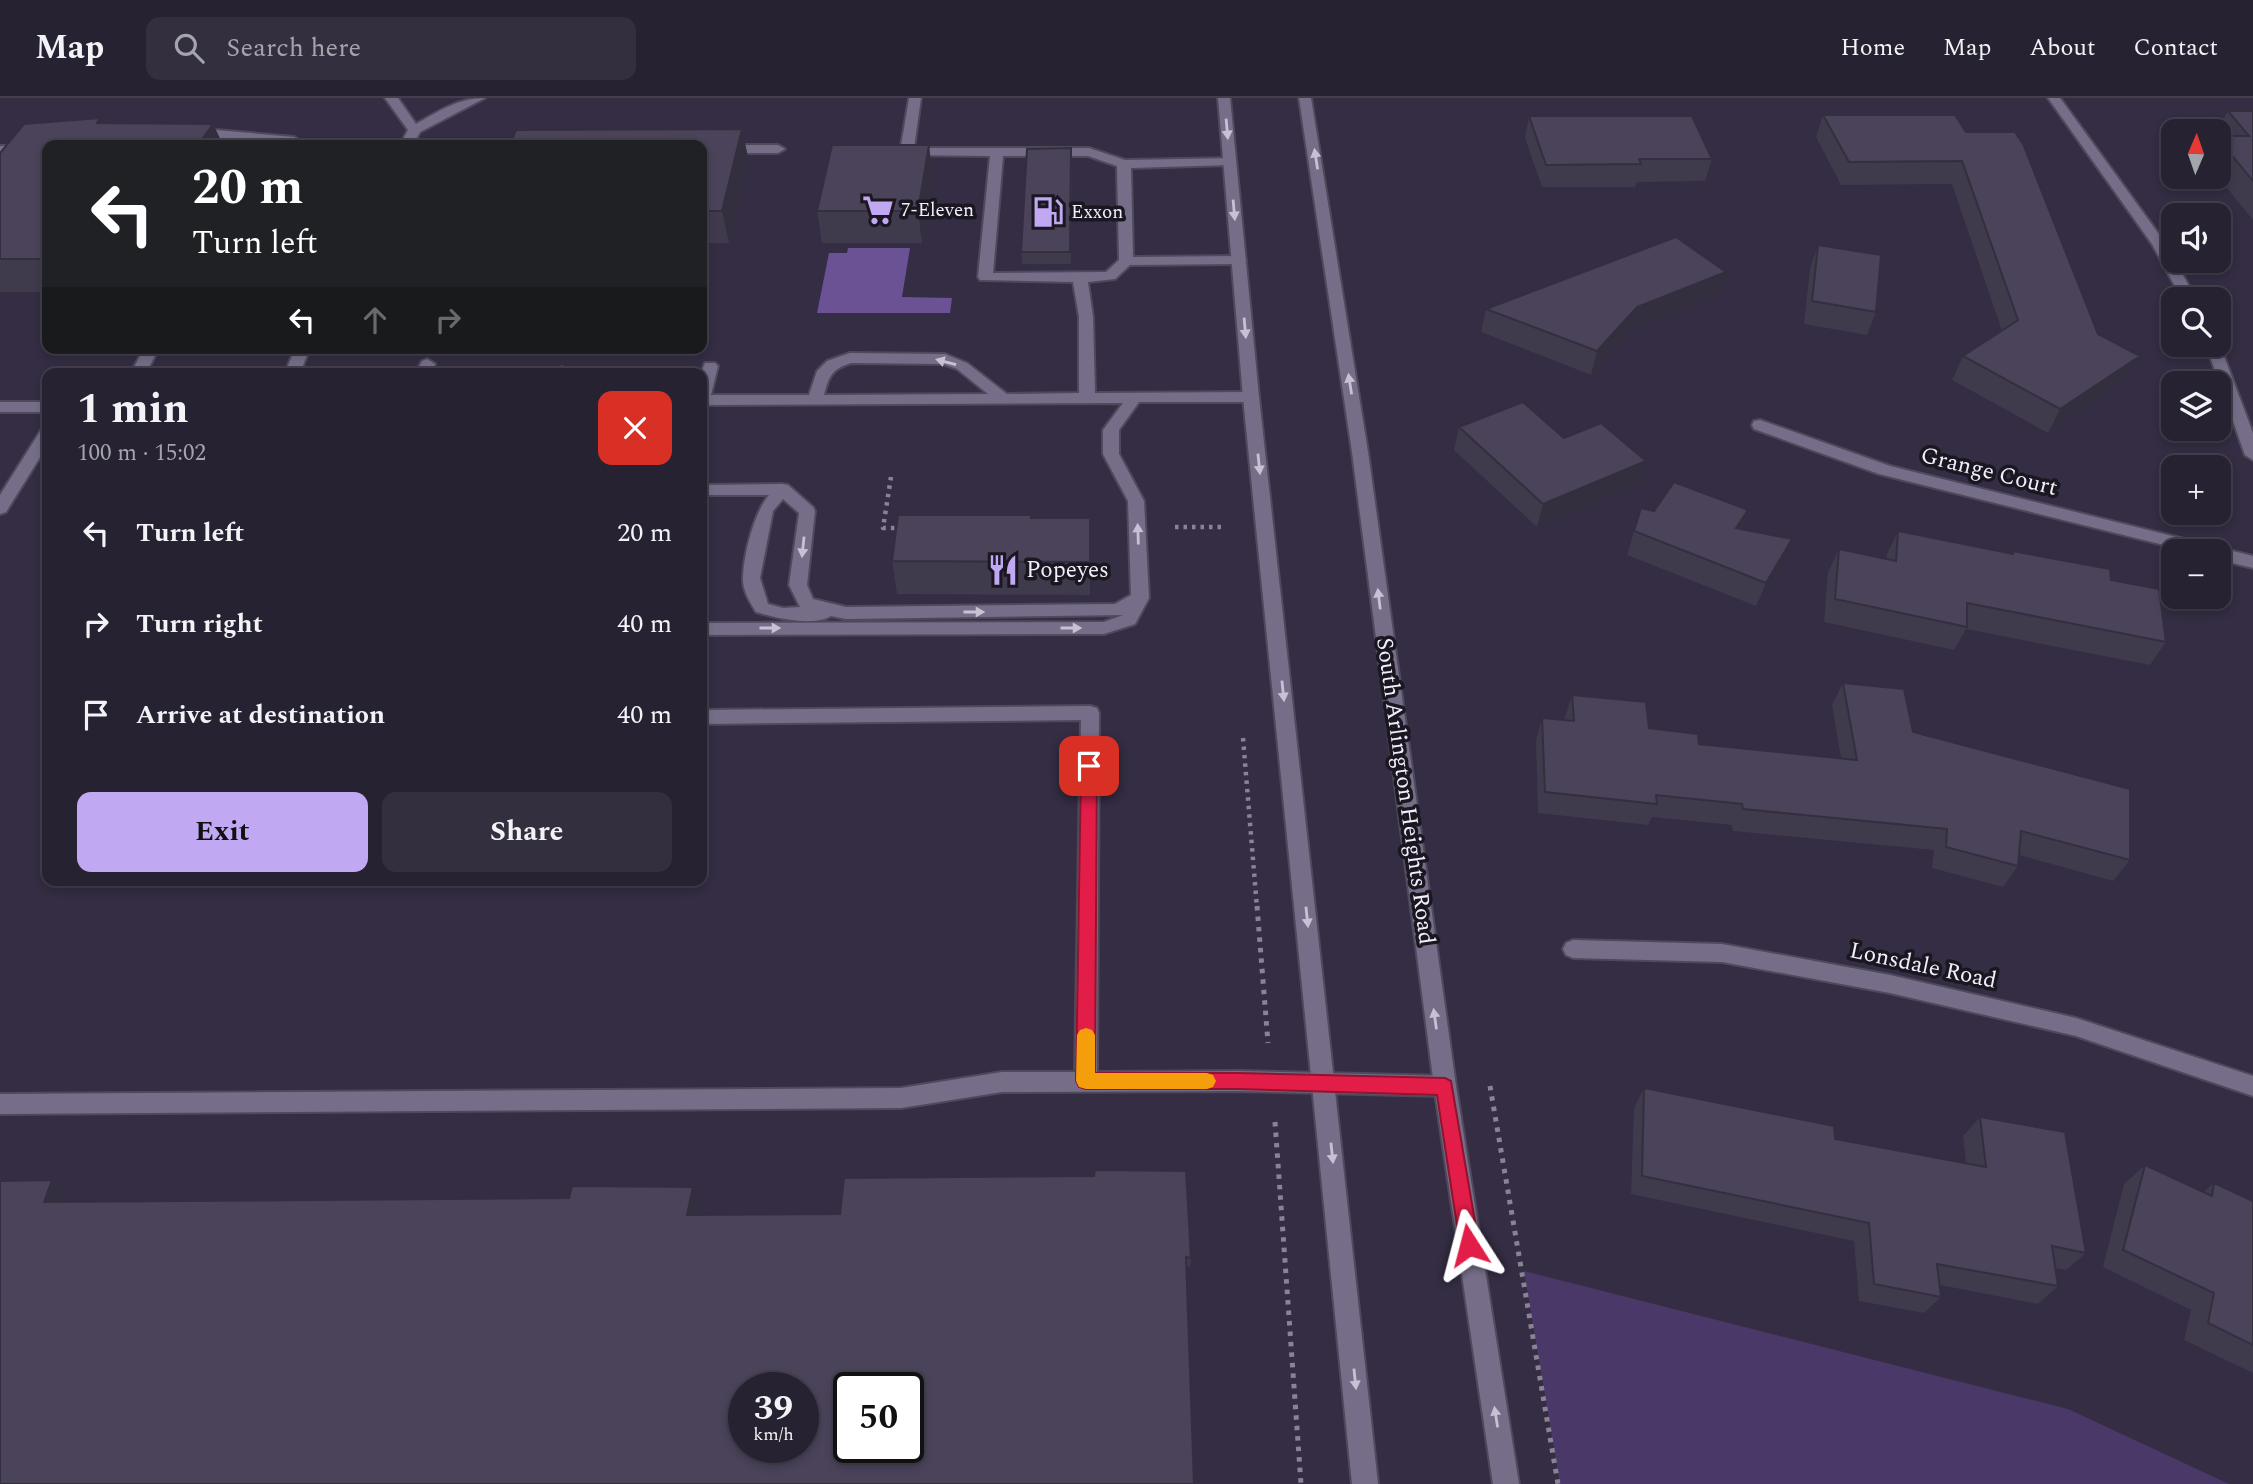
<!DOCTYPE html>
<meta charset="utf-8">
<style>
:root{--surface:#272232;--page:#332f3e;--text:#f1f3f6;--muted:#a4a4ac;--line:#433f4d;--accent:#c1a8f3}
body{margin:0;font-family:Spectral,serif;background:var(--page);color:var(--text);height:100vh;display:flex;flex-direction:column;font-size:26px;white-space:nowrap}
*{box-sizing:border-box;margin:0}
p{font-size:23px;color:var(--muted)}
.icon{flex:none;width:38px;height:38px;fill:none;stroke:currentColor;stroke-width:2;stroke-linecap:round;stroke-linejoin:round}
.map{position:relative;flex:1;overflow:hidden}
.panel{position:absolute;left:42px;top:270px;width:665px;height:518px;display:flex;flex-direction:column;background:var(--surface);border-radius:14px;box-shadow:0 4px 10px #0003,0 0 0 2px var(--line)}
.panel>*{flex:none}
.banner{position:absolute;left:42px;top:42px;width:665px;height:214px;border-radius:14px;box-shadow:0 4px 10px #0003,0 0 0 2px var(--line);background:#202124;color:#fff;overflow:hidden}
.needle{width:46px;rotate:2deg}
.buttons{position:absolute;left:2161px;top:21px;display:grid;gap:14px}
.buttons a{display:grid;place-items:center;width:70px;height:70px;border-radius:14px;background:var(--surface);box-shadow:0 4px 10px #0003,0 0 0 2px var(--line);font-size:35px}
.speed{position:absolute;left:728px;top:1274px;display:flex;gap:14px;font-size:35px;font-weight:700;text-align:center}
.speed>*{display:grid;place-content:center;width:91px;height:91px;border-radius:50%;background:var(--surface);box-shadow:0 4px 10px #0003,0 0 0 2px var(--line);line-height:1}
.speed small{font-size:18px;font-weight:400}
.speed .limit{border:4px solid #111;border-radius:10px;background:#fff;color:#111}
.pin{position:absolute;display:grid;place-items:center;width:60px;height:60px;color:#fff;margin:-30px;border-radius:14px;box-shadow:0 4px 10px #0006}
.me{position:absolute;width:77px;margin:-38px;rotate:351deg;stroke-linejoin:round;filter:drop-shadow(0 0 5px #0008)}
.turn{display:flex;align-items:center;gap:24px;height:147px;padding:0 35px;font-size:32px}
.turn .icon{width:91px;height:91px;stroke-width:2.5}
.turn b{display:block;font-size:49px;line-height:60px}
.lanes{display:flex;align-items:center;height:66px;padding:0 35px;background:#0003;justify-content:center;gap:35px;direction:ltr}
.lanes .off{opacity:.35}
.round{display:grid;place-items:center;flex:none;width:74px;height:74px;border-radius:14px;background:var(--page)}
.head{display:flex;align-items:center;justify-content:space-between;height:119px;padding:0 35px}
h1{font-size:42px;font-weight:700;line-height:52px}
.button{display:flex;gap:14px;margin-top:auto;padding:14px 35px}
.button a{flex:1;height:80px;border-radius:14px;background:var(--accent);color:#111;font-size:28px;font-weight:700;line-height:80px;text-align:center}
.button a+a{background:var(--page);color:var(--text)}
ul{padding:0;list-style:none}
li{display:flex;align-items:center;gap:21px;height:91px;padding:0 35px}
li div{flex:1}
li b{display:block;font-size:26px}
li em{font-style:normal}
header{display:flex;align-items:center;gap:42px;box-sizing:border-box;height:98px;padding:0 35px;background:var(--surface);border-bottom:2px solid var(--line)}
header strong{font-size:33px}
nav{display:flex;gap:38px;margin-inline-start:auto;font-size:24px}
.search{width:490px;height:63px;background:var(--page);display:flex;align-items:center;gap:18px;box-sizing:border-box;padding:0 24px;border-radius:14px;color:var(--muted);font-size:26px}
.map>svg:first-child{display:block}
.green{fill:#4a3968}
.water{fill:#6a5295}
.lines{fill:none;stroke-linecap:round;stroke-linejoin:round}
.service-casing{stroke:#4f495c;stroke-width:4}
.minor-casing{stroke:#4f495c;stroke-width:4}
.secondary-casing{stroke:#4f495c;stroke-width:4}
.path-far1{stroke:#888395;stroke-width:4.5;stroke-dasharray:3.5 5;stroke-linecap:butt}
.path{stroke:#888395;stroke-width:5;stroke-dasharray:4.5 6;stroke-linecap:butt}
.service{fill:#766e88;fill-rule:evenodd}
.minor{fill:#766e88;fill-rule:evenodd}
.secondary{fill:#766e88;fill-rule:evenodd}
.wall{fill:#403a4d}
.shaded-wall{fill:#342f3f}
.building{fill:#4a435a;stroke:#342f3f;stroke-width:2;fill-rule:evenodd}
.oneway{fill:#c7c1d3}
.route{fill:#e11d48;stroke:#92132f;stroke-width:2}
.slow{fill:#f59e0b}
.labels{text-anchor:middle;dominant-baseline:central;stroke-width:7;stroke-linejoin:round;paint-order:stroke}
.far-poi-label{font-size:19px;fill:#f2eefc;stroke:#1a1721;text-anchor:start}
.street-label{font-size:23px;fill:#f2eefc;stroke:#1a1721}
.poi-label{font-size:23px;fill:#f2eefc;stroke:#1a1721;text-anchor:start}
</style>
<header>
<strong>Map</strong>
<div class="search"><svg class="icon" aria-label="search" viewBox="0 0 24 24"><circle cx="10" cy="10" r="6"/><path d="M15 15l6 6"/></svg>Search here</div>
<nav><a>Home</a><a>Map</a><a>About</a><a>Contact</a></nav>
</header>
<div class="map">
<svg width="2253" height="1386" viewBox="0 0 2253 1386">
<rect width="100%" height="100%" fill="#342d43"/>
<path class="green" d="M1524 1173 2068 1311 2229 1386H1560Z"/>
<path class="water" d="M848 150H910L902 199 952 200 950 215H817L829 155H847Z"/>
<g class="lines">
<defs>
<path id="service" d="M385 0H398L416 26C439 13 458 0 485 0L420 34 413 47H400L408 32Z
M909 0H921L914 50H1089L1125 62 1235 60V66L1230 67 1131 70 1133 159 1239 158 1246 162 1239 166 1130 167 1115 181 1088 184 1093 219 1095 295 1251 294 1259 299 1251 304H1139L1119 332V356L1144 403 1149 500 1135 526 1104 536 702 537V525L1104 524 1123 517 846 521 831 518C813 529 776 520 756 514 750 504 742 492 743 479 744 455 754 415 769 397H702V387L782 386 788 387 813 409 815 413 807 487 813 501 846 509 1115 506 1131 497 1128 403 1103 356V332L1123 305 702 307 701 275 705 265H715L718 268 711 297H809L817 273 827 263 850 255 945 256 967 265 1007 296 1079 295V219L1073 184 980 182 978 179 990 58 902 57 900 54ZM1003 58H1088L1117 68 1119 162 1106 174 993 175ZM851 265 943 266 957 271 988 296 824 297C829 278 832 271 851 265ZM783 401 799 415 789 487 800 509 783 510 768 506 760 480 773 413Z
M194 30 294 39 300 43 294 47 189 37 188 34Z
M47 47V55L0 56V48Z
M701 47H778L785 51 778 55H702Z
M144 250H159L146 275H131Z
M295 250H310L300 275H285Z
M427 261 435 266 432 275H416L422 263Z
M562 269 567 271 570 275H554Z
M0 304H47V314H0Z
M47 331V348L6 414 0 416V397L41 332Z
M1090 608 1097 610 1099 615 1097 974 1237 973 1445 978 1453 981 1456 988 1453 995 1445 998 1237 993 1002 994 901 1010 0 1016V996L901 990 1002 974H1075L1081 622 702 626V612Z"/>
<path id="minor" d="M2048 0H2060L2166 146 2196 201H2182L2152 146Z
M2219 245 2253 335V362L2245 357 2206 247Z
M1760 322 1890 368 2253 458V470L2219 462V453H2188L1879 376 1754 331 1752 327 1754 323Z
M1573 842 1722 846 1890 877 2076 920 2253 978V998L2076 938 1890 895 1722 864 1573 860 1566 857 1563 851 1566 845Z"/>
<path id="secondary" d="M1218 0H1230L1259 299 1378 1386H1352L1243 299Z
M1299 0H1311L1368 354 1456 988 1519 1386H1493L1434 988 1352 354Z"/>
</defs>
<use href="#service" class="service-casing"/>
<use href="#minor" class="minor-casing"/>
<use href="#secondary" class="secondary-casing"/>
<path class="path-far1" d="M891 379 883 430H901
M1175 429H1226
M1243 640 1257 810"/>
<path class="path" d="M1257 808 1268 945
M1490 988 1558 1386
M1275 1024 1301 1386"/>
<use href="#service" class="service"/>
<use href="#minor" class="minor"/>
<use href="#secondary" class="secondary"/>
</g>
<path class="wall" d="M2228 13H2253V122L2218 79H2219V33H2217Z
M1823 17H1955L2126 281 2048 335 1952 282 1963 258 2002 233 1952 86 1841 87 1816 39Z
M1529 18 1712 61 1705 83 1637 84 1635 89H1542L1525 40Z
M102 25 213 26 223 47H47V194H0V55Z
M702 47 749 63 729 145H702Z
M1072 62 1071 166H1022L1021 154Z
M933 80 922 145H822L817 113Z
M1818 147 1876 214 1867 237 1804 226 1810 170Z
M1718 197 1630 232 1591 277 1481 234 1486 211Z
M1459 329 1564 340 1639 386 1537 429 1454 352Z
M1641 410 1654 413 1748 412 1741 431 1782 464 1756 508 1627 457Z
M1031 420H1090V497L897 496 892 463Z
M1898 433 2011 456 2012 453 2111 482 2166 544 2150 567 1966 531 1954 552 1824 524 1828 474 1839 451 1886 461 1887 456Z
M1843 585 1913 634 2130 762 2113 783 2019 757 2018 768 2003 789 1932 770 1934 752 1733 733 1732 727 1652 719 1648 727 1538 715 1536 642 1542 620 1565 622V619L1572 597 1649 630 1699 646 1841 660 1832 607Z
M1644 990 1835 1041 1966 1065 1963 1038 1980 1019 2086 1155 2066 1172 2055 1170 2058 1188 2038 1206 1940 1187 1941 1199 1924 1215 1859 1203 1854 1143 1631 1096 1634 1010Z
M2145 1067 2203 1094 2214 1085 2253 1103V1275L2184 1242 2191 1212 2103 1169 2124 1086Z
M844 1080 1191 1160 1190 1169 1186 1168 0 1386V1083L64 1092 59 1104 569 1100 693 1089 698 1099 694 1117 840 1116Z"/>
<path class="shaded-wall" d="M213 26 223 47H198Z
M742 31 749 63 729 145 722 113Z
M929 47 933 80 922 145 918 113Z
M1726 174 1718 197 1630 232 1591 277 1597 253 1637 209Z
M2140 258 2126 281 2048 335 2060 311Z
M1646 363 1639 386 1537 429 1543 406Z
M1748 412 1739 435 1736 430Z
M1090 420 1091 453 1090 497Z
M1792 441 1782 464 1756 508 1766 485Z
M52 1082 64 1092 56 1113 44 1104Z
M693 1089 698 1099 692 1127 687 1117Z"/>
<path class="building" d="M2228 13H2253V83L2219 42V38H2249Z
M1823 17H1955L1966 34H2015L2023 46 2098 236 2140 258 2060 311 1963 258 2018 222 1962 63 1849 64Z
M1529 18H1692L1712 61H1639L1641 66 1546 67Z
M100 20 97 25 213 26 198 47H47V161H0V55L24 26Z
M742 31 722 113H702V47H510L516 32Z
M832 47H929L918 113H817Z
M1071 50 1070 154H1021L1027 51Z
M1676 139 1726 174 1637 209 1597 253 1486 211Z
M1818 147 1881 157 1876 214 1812 203Z
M1523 304 1564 340 1601 325 1646 363 1543 406 1459 329Z
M1674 384 1748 412 1736 430 1792 441 1766 485 1634 433 1641 410 1654 413Z
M898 417H1031V420H1090V464L892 463Z
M1898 433 2013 456 2012 453 2110 471 2111 482 2159 491 2166 544 1967 505V529L1835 501 1839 451 1896 463Z
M1843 585 1904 591 1913 634 2130 691V762L2021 733 2018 768 1946 749 1947 731 1743 711 1742 706 1656 697 1657 706 1545 694 1542 620 1574 623 1572 597 1646 604 1649 630 1698 636 1699 646 1857 662Z
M1644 990 1834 1028 1835 1041 1986 1069 1980 1019 2065 1034 2086 1155 2052 1148 2058 1188 1937 1166 1941 1199 1874 1186 1869 1125 1642 1078Z
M2145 1067 2212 1098 2214 1085 2253 1103V1247L2208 1225 2214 1195 2123 1152Z
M1095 1072 1186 1073 1191 1160 1186 1159 1194 1386H0V1083L52 1082 44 1104 569 1100 572 1088 693 1089 687 1117 840 1116 844 1080 1094 1078ZM744 1290H803V1349H744ZM849 1290H908V1349H849Z"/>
<defs><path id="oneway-solid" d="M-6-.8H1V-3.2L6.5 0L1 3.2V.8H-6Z" transform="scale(1.75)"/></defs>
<g class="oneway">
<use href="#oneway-solid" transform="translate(1227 31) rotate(85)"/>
<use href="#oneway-solid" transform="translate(1316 61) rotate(-99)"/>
<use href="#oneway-solid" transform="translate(1234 112) rotate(85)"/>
<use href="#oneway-solid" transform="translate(1245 230) rotate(85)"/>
<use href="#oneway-solid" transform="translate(946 264) rotate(-165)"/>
<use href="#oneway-solid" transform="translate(1350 286) rotate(-99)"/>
<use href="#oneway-solid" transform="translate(1259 366) rotate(84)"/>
<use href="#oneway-solid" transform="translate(1138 436) rotate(-92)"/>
<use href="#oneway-solid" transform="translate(803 449) rotate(96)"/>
<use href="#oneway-solid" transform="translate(1379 501) rotate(-97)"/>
<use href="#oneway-solid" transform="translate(974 514)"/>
<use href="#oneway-solid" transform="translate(770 530)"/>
<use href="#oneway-solid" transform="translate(1071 530)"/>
<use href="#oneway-solid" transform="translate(1283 593) rotate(84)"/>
<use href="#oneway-solid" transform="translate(1307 819) rotate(84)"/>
<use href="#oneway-solid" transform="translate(1435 921) rotate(-98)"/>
<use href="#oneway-solid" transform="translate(1332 1055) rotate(84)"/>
<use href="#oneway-solid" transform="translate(1355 1281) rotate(84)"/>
<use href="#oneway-solid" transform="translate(1496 1319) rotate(-99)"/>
</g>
<path class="route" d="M1089 662 1097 668 1095 975H1237L1445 980 1451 983 1479 1147 1476 1154 1469 1157 1462 1154 1460 1147 1437 997 1237 991H1086L1079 989 1076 983 1081 668Z"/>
<path class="slow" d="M1086 930 1092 932 1095 937V975H1207L1213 977 1216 983 1213 989 1207 991H1086L1079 989 1076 983 1077 937 1080 932Z"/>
<defs>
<symbol id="supermarket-bare" viewBox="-9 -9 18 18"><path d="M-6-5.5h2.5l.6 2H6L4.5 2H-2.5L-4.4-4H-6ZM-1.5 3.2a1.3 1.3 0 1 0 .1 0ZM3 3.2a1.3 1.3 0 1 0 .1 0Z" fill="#c1a8f3" stroke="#1a1721" stroke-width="2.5" paint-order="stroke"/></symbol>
<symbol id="fuel-bare" viewBox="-9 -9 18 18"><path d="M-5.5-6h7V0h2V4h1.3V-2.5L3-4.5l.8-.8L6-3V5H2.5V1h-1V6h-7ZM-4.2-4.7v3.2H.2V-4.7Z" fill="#c1a8f3" stroke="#1a1721" stroke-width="2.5" paint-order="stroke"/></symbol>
<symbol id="restaurant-bare" viewBox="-9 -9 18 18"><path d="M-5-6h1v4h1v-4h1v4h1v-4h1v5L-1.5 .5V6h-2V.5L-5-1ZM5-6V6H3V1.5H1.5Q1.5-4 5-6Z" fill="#c1a8f3" stroke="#1a1721" stroke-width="2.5" paint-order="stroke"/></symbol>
</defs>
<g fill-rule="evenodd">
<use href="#supermarket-bare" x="856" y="90" width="44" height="44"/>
<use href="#fuel-bare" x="1026" y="92" width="44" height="44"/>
<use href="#restaurant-bare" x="981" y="450" width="44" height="44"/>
</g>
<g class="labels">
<g class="far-poi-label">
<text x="901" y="112">7-Eleven</text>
<text x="1071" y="114">Exxon</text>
</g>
<g class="street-label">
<text transform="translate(1989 374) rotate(14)">Grange Court</text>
<text transform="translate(1405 693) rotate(82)">South Arlington Heights Road</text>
<text transform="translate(1923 868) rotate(12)">Lonsdale Road</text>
</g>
<g class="poi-label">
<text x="1026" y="472">Popeyes</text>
</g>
</g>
</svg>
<div class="buttons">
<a><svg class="needle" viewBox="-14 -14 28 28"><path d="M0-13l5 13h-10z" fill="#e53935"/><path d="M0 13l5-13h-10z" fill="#a4a4ac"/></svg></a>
<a><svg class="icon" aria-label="sound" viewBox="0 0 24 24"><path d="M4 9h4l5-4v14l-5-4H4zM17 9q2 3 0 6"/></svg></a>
<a><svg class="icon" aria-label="search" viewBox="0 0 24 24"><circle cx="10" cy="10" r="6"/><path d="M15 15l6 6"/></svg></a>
<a><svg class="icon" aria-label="layers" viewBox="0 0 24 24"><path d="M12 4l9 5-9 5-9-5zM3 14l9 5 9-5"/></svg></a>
<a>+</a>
<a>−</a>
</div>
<div class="speed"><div>39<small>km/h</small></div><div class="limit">50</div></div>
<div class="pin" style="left:1089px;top:668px;background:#d93025"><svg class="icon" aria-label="arrive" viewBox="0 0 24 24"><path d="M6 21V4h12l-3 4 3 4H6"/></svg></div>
<svg class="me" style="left:1469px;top:1147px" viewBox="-20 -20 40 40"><path d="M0-17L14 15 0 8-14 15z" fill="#e11d48" stroke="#fff" stroke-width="4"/></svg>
<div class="banner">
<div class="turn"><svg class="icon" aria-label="left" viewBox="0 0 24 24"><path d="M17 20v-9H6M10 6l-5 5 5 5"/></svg><div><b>20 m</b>Turn left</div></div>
<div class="lanes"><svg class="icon" aria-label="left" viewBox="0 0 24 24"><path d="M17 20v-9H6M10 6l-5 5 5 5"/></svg><svg class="icon off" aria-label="ahead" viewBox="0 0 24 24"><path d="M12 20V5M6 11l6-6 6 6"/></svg><svg class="icon off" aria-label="right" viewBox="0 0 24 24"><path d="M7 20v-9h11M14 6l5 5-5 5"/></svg></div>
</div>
<section class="panel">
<div class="head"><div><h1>1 min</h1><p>100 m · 15:02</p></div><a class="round" style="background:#d93025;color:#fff"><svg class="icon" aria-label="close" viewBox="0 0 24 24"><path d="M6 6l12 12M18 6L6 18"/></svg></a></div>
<ul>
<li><svg class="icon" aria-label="left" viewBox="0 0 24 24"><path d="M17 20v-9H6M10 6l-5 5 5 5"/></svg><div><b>Turn left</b></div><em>20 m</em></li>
<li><svg class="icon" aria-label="right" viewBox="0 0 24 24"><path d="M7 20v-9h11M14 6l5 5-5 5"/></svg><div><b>Turn right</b></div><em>40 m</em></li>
<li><svg class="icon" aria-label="arrive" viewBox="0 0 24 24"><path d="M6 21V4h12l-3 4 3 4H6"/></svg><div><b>Arrive at destination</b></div><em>40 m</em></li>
</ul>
<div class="button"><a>Exit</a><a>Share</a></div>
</section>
</div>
